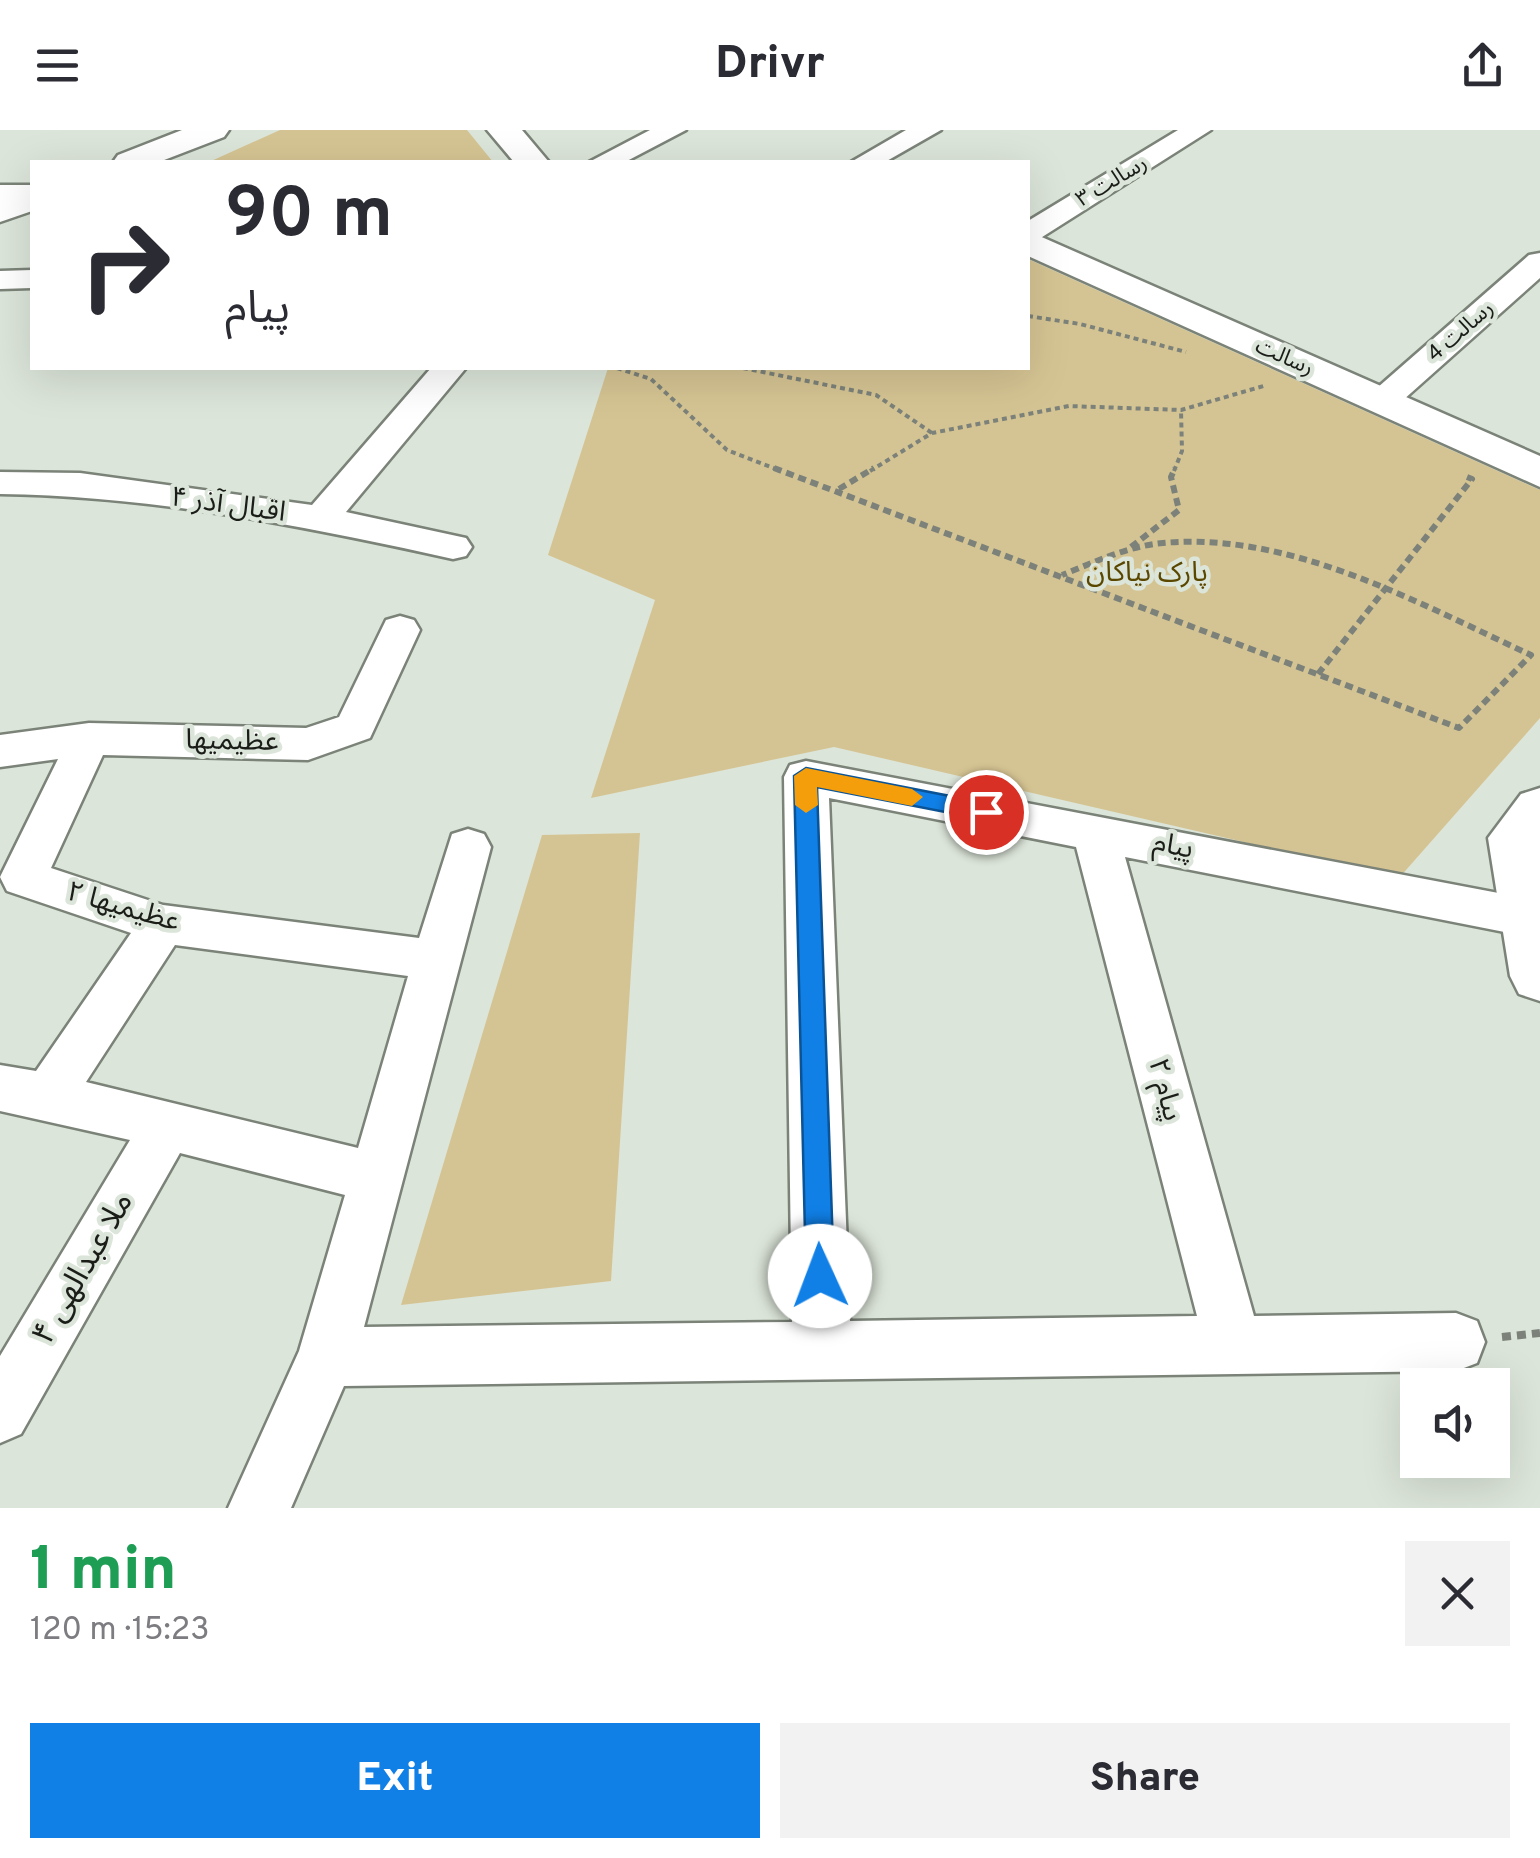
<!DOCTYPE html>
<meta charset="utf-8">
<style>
:root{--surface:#fff;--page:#f2f2f3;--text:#2b2b33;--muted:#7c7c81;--accent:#107fe6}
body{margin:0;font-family:Overpass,"Noto Sans Arabic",sans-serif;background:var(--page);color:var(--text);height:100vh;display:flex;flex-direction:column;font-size:38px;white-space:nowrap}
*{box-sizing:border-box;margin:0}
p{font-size:32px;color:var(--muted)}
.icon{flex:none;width:55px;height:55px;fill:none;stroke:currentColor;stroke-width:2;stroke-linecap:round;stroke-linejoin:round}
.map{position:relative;height:1378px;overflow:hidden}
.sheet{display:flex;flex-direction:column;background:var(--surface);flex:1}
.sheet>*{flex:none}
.top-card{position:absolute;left:30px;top:30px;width:1000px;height:210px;border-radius:0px;box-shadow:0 10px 40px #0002;background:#fff;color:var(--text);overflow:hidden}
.tools{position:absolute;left:1400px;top:1238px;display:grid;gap:20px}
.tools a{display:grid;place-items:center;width:110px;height:110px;border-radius:0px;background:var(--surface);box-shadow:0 10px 40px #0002;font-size:50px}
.pin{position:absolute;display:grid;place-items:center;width:85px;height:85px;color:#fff;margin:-42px;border:5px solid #fff;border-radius:50%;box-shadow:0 2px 10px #0007}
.me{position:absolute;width:110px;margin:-55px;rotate:358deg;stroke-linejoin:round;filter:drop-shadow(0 0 8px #0008)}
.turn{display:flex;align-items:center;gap:35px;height:210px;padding:0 30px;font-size:45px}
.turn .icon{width:130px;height:130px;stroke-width:2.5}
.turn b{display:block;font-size:70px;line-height:85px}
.round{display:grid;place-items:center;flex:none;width:105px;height:105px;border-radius:0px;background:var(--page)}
.summary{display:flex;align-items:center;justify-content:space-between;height:170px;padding:0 30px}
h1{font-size:60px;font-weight:800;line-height:75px;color:#1e9e55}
.primary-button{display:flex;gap:20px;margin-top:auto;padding:20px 30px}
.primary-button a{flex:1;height:115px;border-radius:0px;background:var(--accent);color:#fff;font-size:40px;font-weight:800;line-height:115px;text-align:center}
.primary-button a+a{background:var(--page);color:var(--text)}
header{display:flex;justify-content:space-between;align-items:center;height:130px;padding:0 30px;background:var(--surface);font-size:45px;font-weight:800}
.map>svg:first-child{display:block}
.green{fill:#d5c493}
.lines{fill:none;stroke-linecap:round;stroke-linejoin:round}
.minor-casing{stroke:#7b8378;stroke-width:5}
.tertiary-casing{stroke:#7b8378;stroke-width:5}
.path-far2{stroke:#7c827a;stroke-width:4;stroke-dasharray:5 4;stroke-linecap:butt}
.path-far1{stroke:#7c827a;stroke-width:6;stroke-dasharray:8 5;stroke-linecap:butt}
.path{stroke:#7c827a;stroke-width:8;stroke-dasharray:9 6;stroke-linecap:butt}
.minor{fill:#fff;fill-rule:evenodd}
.tertiary{fill:#fff;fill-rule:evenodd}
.route{fill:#107fe6;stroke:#0a5396;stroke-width:2.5}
.slow{fill:#f59e0b}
.labels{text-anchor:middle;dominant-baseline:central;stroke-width:9;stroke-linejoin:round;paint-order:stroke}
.far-street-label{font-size:22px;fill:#1a1d18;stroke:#dce5d9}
.street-label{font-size:28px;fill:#1a1d18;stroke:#dce5d9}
.park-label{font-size:28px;fill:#5b4800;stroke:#dce5d9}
.near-street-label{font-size:32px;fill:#1a1d18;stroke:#dce5d9}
</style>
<header><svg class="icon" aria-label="menu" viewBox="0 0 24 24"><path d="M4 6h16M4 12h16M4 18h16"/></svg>Drivr<svg class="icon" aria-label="share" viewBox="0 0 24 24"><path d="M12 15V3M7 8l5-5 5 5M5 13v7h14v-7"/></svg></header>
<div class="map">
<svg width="1540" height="1378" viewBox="0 0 1540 1378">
<rect width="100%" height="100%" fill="#dce5d9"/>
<path class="green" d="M280 0H467L493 32H209Z
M1028 129 1540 360V588L1399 748 834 617 591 668 655 470 548 425 608 238H1028Z
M640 703 611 1151 401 1175 542 705Z"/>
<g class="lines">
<defs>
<path id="minor" d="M650 0H686L625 32H589Z
M906 0H941L885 32H851Z
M1178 0H1211L1039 109 1028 112V91Z
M32 62V81L0 92V73Z
M1540 123V148L1393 279H1369L1364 272 1369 265 1529 125Z
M32 140V158L0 159V141Z
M431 238H466L346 382 466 408 472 417 466 426 453 429C304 396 153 366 0 364V342L80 343 312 375Z
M400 486 414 490 420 500 370 608 308 630 103 625 51 738 163 775 419 808 452 704 468 699 484 704 491 717 364 1197 792 1192 784 647 790 635 806 631 1540 771V809L1125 727 1254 1186 1456 1183 1477 1191 1485 1212 1477 1233 1456 1241 344 1256 291 1378H228L299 1221 345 1065 180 1023 21 1304 0 1313V1226L130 1010 0 981V935L36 941 131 803 7 761 0 747 58 629 0 637V605L89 593 306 598 339 587 386 490ZM829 668 1076 717 1197 1186 850 1191ZM175 815 408 846 358 1018 86 952Z"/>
<path id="tertiary" d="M182 0H229L224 7 159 32H113L118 25Z
M487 0H522L549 32H514Z
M0 55H32V75L0 77Z
M1028 101 1540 326V357L1028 126Z
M1540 658V871L1519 864 1510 846 1488 708 1521 664Z"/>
</defs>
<use href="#minor" class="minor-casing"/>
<use href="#tertiary" class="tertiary-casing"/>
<path class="path-far2" d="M1028 186 1080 194 1186 222
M617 238 651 249 727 320 781 341
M743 238 876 265 932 303
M870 341 932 303 1069 276 1181 280 1267 255
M1174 341 1182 321 1181 280"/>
<path class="path-far1" d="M774 338 1459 598 1531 525C1420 474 1290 401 1163 413 1128 416 1095 432 1062 445
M839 359 874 338
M1131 417 1179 380 1171 347 1175 338
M1318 544 1472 349 1467 347"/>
<path class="path" d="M1502 1207 1540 1203"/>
<use href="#minor" class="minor"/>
<use href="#tertiary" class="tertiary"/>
</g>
<path class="route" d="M806 638 986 673 998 682 986 690 817 657 834 1146 830 1155 820 1159 810 1155 806 1146 794 646Z"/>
<path class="slow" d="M806 638 912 659 923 667 912 676 817 657 818 675 806 683 795 675 794 646Z"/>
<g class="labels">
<g class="far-street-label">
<text transform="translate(1112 52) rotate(-31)">رسالت ۳</text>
<text transform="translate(1461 202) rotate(-41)">رسالت 4</text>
<text transform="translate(1284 228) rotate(24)">رسالت</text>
</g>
<g class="street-label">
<text transform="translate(228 376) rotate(8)">اقبال آذر ۴</text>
<text transform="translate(232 612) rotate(1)">عظیمیها</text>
<text transform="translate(1173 717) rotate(11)">پیام</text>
<text transform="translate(123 778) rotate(16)">عظیمیها ۲</text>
<text transform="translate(1164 960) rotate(75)">پیام ۲</text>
</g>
<g class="park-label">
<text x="1147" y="444">پارک نیاکان</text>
</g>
<g class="near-street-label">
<text transform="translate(84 1139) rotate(-60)">ملا عبدالهی ۴</text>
</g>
</g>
</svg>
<div class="tools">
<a><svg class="icon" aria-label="sound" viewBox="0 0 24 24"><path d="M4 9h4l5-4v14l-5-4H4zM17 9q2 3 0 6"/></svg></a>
</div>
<div class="pin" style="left:986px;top:682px;background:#d93025"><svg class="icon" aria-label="arrive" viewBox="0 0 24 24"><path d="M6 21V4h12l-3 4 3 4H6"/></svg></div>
<svg class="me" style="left:820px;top:1146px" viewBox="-20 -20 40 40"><circle r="19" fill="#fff"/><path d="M0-13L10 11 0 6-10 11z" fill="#107fe6"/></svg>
<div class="top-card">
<div class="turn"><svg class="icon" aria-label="right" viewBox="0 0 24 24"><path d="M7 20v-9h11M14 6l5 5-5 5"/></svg><div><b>90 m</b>پیام</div></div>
</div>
</div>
<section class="sheet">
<div class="summary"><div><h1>1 min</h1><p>120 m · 15:23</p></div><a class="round"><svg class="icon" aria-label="close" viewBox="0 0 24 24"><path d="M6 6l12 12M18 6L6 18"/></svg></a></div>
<div class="primary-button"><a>Exit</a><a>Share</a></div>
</section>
